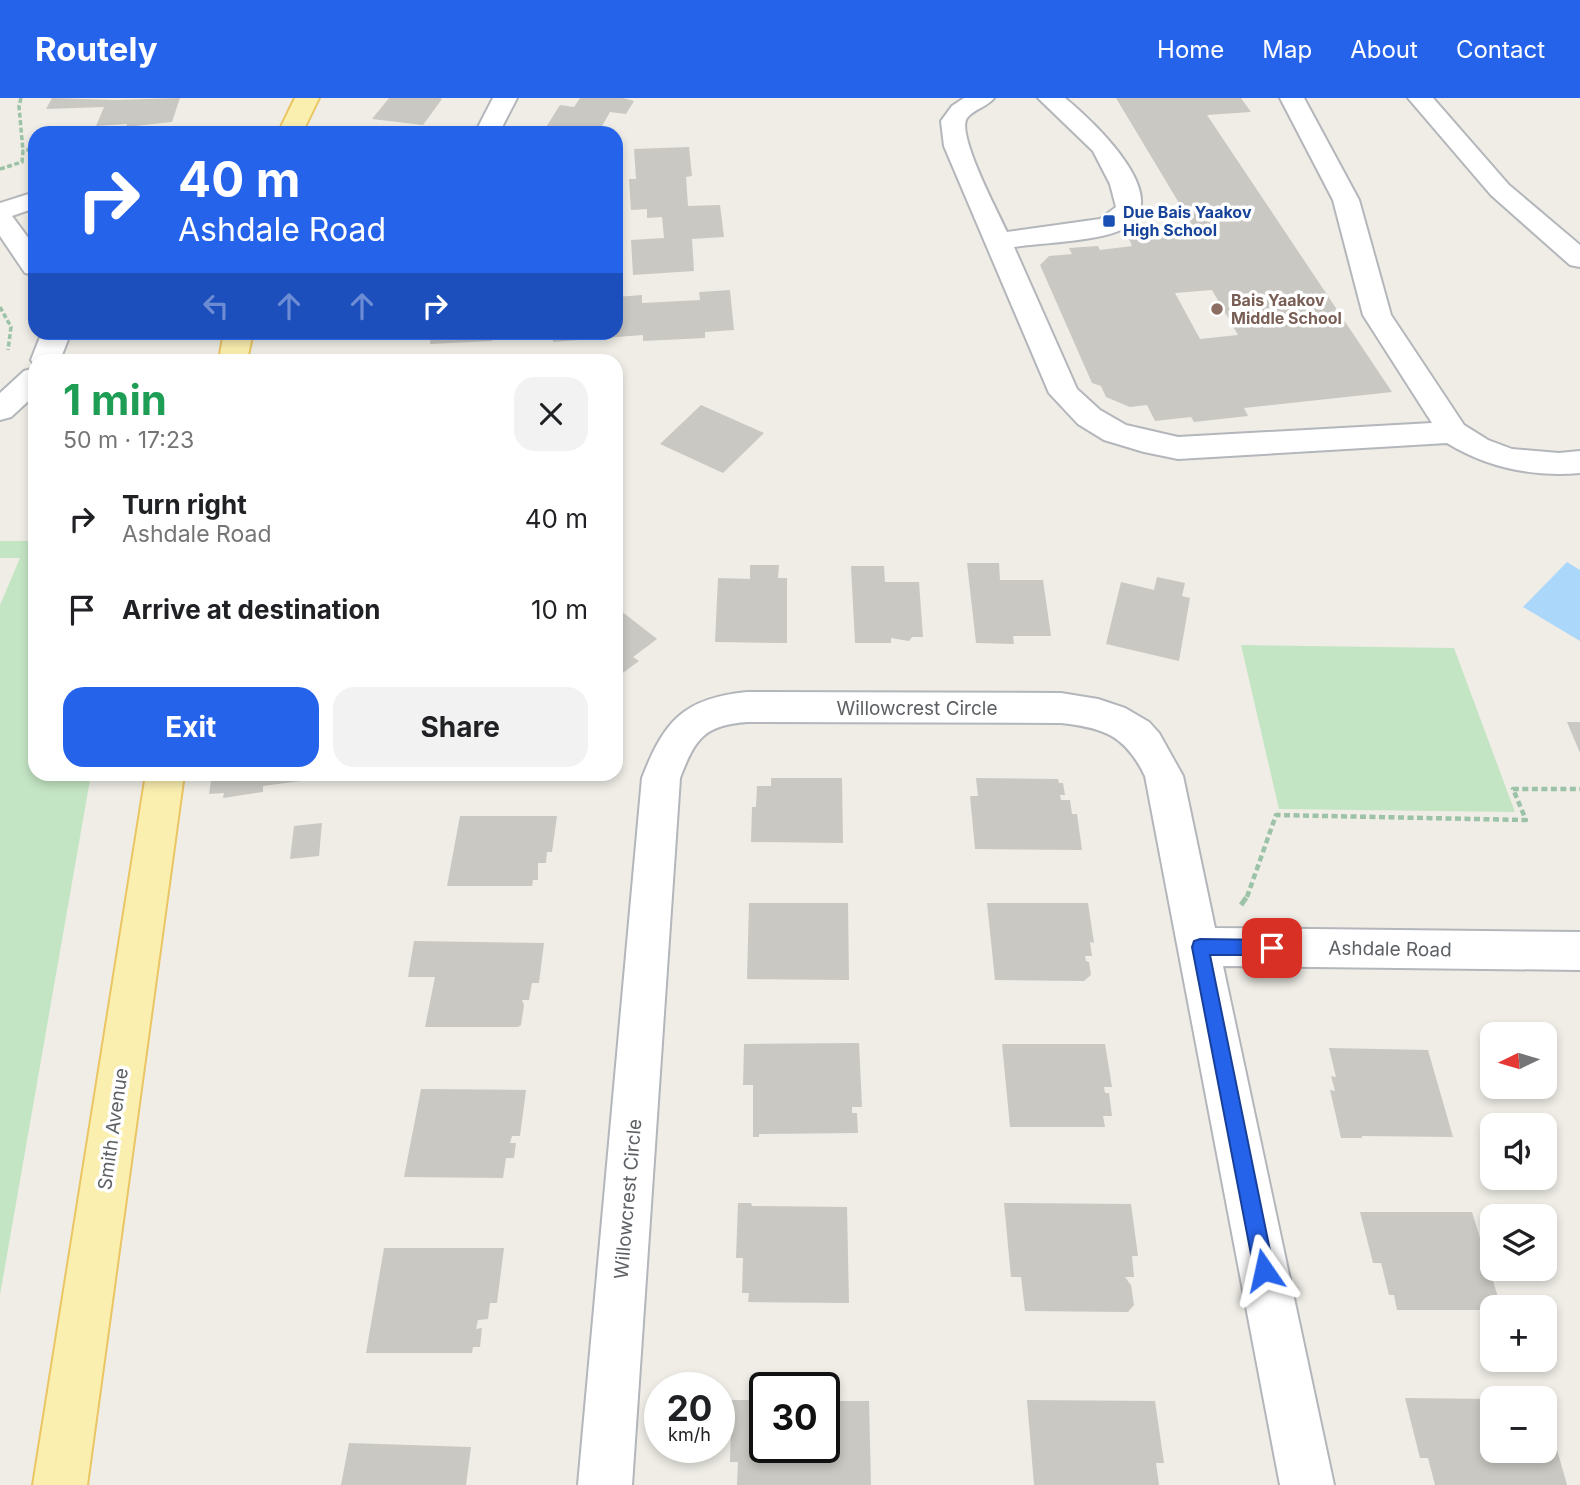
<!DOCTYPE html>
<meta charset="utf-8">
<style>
:root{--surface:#fff;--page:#f2f2f2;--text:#202124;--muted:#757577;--accent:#2563eb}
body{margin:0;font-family:Inter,sans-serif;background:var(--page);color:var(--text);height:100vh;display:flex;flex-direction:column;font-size:26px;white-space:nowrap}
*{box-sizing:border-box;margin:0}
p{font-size:23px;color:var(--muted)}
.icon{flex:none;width:38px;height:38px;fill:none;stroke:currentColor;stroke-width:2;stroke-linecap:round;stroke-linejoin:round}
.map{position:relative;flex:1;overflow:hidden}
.side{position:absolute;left:28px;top:256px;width:595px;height:427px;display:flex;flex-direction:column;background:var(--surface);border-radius:21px;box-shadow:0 4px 10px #0003}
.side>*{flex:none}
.hud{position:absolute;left:28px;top:28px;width:595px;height:214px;border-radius:21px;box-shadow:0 4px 10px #0003;background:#2563eb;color:#fff;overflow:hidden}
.needle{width:46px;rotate:265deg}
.buttons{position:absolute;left:1480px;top:924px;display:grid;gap:14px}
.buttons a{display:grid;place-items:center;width:77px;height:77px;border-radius:14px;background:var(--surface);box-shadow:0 4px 10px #0003;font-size:35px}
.speed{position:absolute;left:644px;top:1274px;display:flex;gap:14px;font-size:35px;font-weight:700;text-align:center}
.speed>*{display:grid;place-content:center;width:91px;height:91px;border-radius:50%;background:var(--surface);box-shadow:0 4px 10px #0003;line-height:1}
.speed small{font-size:18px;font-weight:400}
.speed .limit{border:4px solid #111;border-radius:10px;background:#fff;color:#111}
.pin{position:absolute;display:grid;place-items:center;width:60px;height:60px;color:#fff;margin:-30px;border-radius:14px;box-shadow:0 4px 10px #0006}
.me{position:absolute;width:77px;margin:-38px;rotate:349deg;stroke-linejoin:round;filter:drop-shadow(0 0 5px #0008)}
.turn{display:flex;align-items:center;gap:24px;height:147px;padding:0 35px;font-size:32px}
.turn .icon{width:91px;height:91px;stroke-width:2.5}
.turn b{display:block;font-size:49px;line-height:60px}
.lanes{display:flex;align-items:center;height:66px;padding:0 35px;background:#0003;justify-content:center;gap:35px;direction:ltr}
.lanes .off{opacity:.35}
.round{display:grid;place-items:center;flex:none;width:74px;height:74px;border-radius:21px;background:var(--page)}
.head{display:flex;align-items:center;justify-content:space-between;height:119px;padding:0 35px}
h1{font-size:42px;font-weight:700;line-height:52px;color:#1e9e55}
.cta{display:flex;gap:14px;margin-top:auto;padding:14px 35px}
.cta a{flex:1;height:80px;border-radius:21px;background:var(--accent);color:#fff;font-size:28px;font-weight:700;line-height:80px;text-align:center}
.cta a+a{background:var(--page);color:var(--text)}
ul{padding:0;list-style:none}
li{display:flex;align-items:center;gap:21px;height:91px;padding:0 35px}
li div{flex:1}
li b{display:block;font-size:26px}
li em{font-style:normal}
header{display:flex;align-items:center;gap:42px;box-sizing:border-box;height:98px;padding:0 35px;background:var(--accent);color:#fff}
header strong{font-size:33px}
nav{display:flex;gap:38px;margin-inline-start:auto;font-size:24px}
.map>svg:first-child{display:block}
.green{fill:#c4e5c4}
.water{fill:#aad7fa}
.building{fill:#cac8c2;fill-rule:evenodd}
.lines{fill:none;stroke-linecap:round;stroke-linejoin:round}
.minor-casing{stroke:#b3b6ba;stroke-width:4}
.major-casing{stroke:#eac564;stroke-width:4}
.path-far2{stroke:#9cc3a7;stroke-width:3.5;stroke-dasharray:5 2.5;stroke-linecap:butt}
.path-far1{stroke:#9cc3a7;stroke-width:4.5;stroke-dasharray:6 3.5;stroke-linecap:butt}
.path{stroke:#9cc3a7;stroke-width:5;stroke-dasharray:9 4.5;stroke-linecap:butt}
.minor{fill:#fff;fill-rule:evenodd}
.major{fill:#fbefaf;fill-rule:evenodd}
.route{fill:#2563eb;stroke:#184099;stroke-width:2}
.transit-dot{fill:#1a4fb4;stroke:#fff;stroke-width:2.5}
.education-dot{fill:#8d6e63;stroke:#fff;stroke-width:2.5}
.labels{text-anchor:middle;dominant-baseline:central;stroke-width:7;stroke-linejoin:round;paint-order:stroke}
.far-transit-label{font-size:16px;font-weight:bold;fill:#164399;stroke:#fff;text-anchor:start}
.far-education-label{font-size:16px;font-weight:bold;fill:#785e54;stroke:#fff;text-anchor:start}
.street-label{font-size:19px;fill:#5d6165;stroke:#fff}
</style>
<header>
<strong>Routely</strong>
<nav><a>Home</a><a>Map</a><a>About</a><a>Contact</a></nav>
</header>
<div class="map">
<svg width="1580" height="1387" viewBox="0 0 1580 1387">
<rect width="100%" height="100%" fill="#efede6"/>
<path class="green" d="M0 443H35V676H91L0 1197V507L20 460H0Z
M1241 547 1454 550 1515 714 1279 711Z"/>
<path class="water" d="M1567 464 1580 472V543L1523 509Z"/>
<path class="building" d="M52 0 115 2 180 0 172 24 126 29 127 26 96 28 104 9 46 11Z
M389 0H440L442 1 423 27 372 21Z
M580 0H623L634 3 626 16 610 14 598 35 543 34 560 7 574 9Z
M1116 0H1241L1251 14 1207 17 1392 294 1244 310 1248 318 1194 324 1191 319 1155 323 1147 307 1130 309 1106 299 1101 288 1092 285 1040 167 1049 158 1072 156 1069 150 1098 148 1100 152 1132 148 1129 141 1147 139 1145 135 1194 130ZM1212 192 1238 237 1200 241 1175 195Z
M689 49 692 78 686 79 688 108 720 107 724 139 692 141 694 173 633 177 631 142 664 140 662 119 647 120V111L631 112 629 81H636L634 51Z
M730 192 734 232 705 234V240L643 243V237L553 244V234H616V199L642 197V205L700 202 699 194Z
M327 234H394V238L326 242Z
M431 234H532V237L493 239 492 243 430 246Z
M701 307 764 335 723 375 660 346Z
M967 465H999L1000 482H1043L1051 538H1013L1014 546 976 545Z
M750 467H779L778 480H787V545L715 544 718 480 750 481Z
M851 468H884L885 484H919L923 539H912L909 543 891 540V545H855Z
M1157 479 1185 485 1182 498 1190 500 1179 563 1106 546 1121 484 1154 492Z
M616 509 657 541 633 559 639 563 616 580Z
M1567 624H1580V655Z
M212 676H324L323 680 263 688V694L223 700 224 695 209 696Z
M771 680H842L843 745 751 744 752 709H756L757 688H771Z
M976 680 1058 681 1059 685H1063L1065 697H1060L1061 702H1070L1072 716H1077L1082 752 975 751 970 698H978Z
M460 718H557L552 754H547L546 765H538V782H533L532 788H447Z
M322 725 319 758 290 761 294 728Z
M749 805H848L849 882 747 881Z
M987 805H1088L1094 845 1090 844 1092 858H1085L1086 863 1089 864 1091 877 1084 883 995 882Z
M414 843 544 845 539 885H532L529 902H522L524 907 521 927 518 929H425L435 879H408Z
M859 945 862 1009H852V1015H857L858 1035 759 1036V1039H753V987H743L744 946Z
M1002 946H1105L1112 989H1104L1105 995H1109L1112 1018H1103L1105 1029H1010Z
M1329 950 1428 952 1453 1039 1362 1038V1040H1341L1330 992 1335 993 1331 978 1336 979Z
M421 991 526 992 520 1038H512L510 1045H516L514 1060H506L503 1080 404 1079Z
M738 1105H751L752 1108 847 1109 849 1205 748 1204 749 1195H742L743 1160H736Z
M1004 1105 1131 1106 1138 1158H1132L1134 1179H1125L1131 1187 1134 1207 1128 1214 1025 1213 1021 1179H1011Z
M1360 1114H1472L1501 1209H1493V1212H1397L1394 1197H1389L1381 1165H1373Z
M384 1150H504L497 1205H490L488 1221 478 1222 476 1231 482 1230 480 1249H473L472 1255H366Z
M1405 1300 1493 1301V1353H1545V1349L1556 1348 1567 1387H1435L1428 1360H1420Z
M732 1302H765V1349H824V1303H869L871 1387H737L738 1364H730Z
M1027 1302 1155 1303 1164 1365H1156L1159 1387H1034Z
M349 1345 471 1349 466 1387H341Z"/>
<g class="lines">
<defs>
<path id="minor" d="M493 0H517L499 35H475Z
M964 0H994C987 9 974 11 967 20 956 36 998 114 1007 134L1100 121 1116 109 1110 86 1093 53 1038 0H1065C1093 23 1185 108 1116 134 1092 143 1041 145 1014 149L1077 291 1100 312 1126 327 1178 339 1432 325 1363 217 1333 102 1280 0H1304L1359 102 1391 217 1464 327 1488 342 1512 351 1559 355 1580 353V375C1533 379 1488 370 1447 345L1178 361 1144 354 1104 342 1078 326 1049 295 944 48 941 23 952 8Z
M1408 0H1433L1509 87 1580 147V169L1570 167 1491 97Z
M35 94V110L12 118 35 149V177L25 175 0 138V105Z
M42 234H71L60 262H35V268L31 262Z
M35 270V297L11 319 0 322V295L24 273Z
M747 594 1061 595 1098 601 1125 610 1149 624 1159 635 1183 678 1215 830 1580 834V872L1223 868 1334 1387H1280L1145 678C1125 637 1104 630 1061 625L747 624C704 627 695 641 680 680L632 1387H578L642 680C664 623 684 600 747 594Z"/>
<path id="major" d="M295 0H319L302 35H278Z
M224 234H253L247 262H219Z
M146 676H184L87 1387H33Z"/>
</defs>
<use href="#minor" class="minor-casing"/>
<use href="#major" class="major-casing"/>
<path class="path-far2" d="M21 0 19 8 23 53
M247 35 257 30
M0 71 22 64 23 53 35 50
M0 209 11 229 8 252"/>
<path class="path-far1" d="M1247 799 1276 717 1526 722 1513 691H1580"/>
<path class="path" d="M1241 807 1248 797"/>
<use href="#minor" class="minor"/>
<use href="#major" class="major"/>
</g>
<path class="route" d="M1200 841 1272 842 1278 844 1281 850 1278 855 1272 857H1210L1274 1172 1271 1179 1264 1182 1257 1179 1254 1172 1192 849 1194 843Z"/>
<rect class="transit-dot" x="1102" y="116" width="14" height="14" rx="3.5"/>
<circle class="education-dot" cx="1217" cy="211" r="7"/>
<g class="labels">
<g class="far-transit-label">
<text x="1123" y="114">Due Bais Yaakov<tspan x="1123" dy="18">High School</tspan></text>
</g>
<g class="far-education-label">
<text x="1231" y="202">Bais Yaakov<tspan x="1231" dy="18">Middle School</tspan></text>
</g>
<g class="street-label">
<text x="917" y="610">Willowcrest Circle</text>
<text transform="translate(1390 851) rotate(1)">Ashdale Road</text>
<text transform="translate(113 1031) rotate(-82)">Smith Avenue</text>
<text transform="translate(628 1101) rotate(-85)">Willowcrest Circle</text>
</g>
</g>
</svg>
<div class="buttons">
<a><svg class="needle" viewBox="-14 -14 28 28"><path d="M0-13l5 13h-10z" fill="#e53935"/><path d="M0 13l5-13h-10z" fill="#757577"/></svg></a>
<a><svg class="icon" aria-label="sound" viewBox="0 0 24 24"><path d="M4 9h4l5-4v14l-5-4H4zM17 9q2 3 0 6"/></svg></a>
<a><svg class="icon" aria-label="layers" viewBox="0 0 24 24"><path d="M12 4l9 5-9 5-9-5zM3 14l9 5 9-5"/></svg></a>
<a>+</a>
<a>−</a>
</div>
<div class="speed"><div>20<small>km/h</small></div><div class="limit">30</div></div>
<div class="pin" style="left:1272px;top:850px;background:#d93025"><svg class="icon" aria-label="arrive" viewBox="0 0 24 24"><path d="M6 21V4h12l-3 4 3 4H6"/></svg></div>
<svg class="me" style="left:1264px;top:1172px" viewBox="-20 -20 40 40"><path d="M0-17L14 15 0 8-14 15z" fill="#2563eb" stroke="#fff" stroke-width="4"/></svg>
<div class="hud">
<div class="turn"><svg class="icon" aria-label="right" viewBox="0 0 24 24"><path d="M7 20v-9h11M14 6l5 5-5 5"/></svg><div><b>40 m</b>Ashdale Road</div></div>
<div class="lanes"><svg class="icon off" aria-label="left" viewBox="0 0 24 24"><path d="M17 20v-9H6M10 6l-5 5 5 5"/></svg><svg class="icon off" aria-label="ahead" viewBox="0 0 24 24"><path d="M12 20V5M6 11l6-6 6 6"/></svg><svg class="icon off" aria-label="ahead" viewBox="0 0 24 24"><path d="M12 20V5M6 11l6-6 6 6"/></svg><svg class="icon" aria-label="right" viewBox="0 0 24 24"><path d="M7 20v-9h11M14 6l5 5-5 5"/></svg></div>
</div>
<section class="side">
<div class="head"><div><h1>1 min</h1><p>50 m · 17:23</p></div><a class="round"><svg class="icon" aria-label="close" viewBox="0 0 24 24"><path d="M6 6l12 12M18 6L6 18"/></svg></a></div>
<ul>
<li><svg class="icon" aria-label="right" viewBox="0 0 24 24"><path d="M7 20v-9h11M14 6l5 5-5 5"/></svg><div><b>Turn right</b><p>Ashdale Road</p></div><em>40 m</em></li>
<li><svg class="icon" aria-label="arrive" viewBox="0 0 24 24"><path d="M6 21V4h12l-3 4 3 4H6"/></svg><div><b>Arrive at destination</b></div><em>10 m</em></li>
</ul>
<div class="cta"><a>Exit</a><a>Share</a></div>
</section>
</div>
